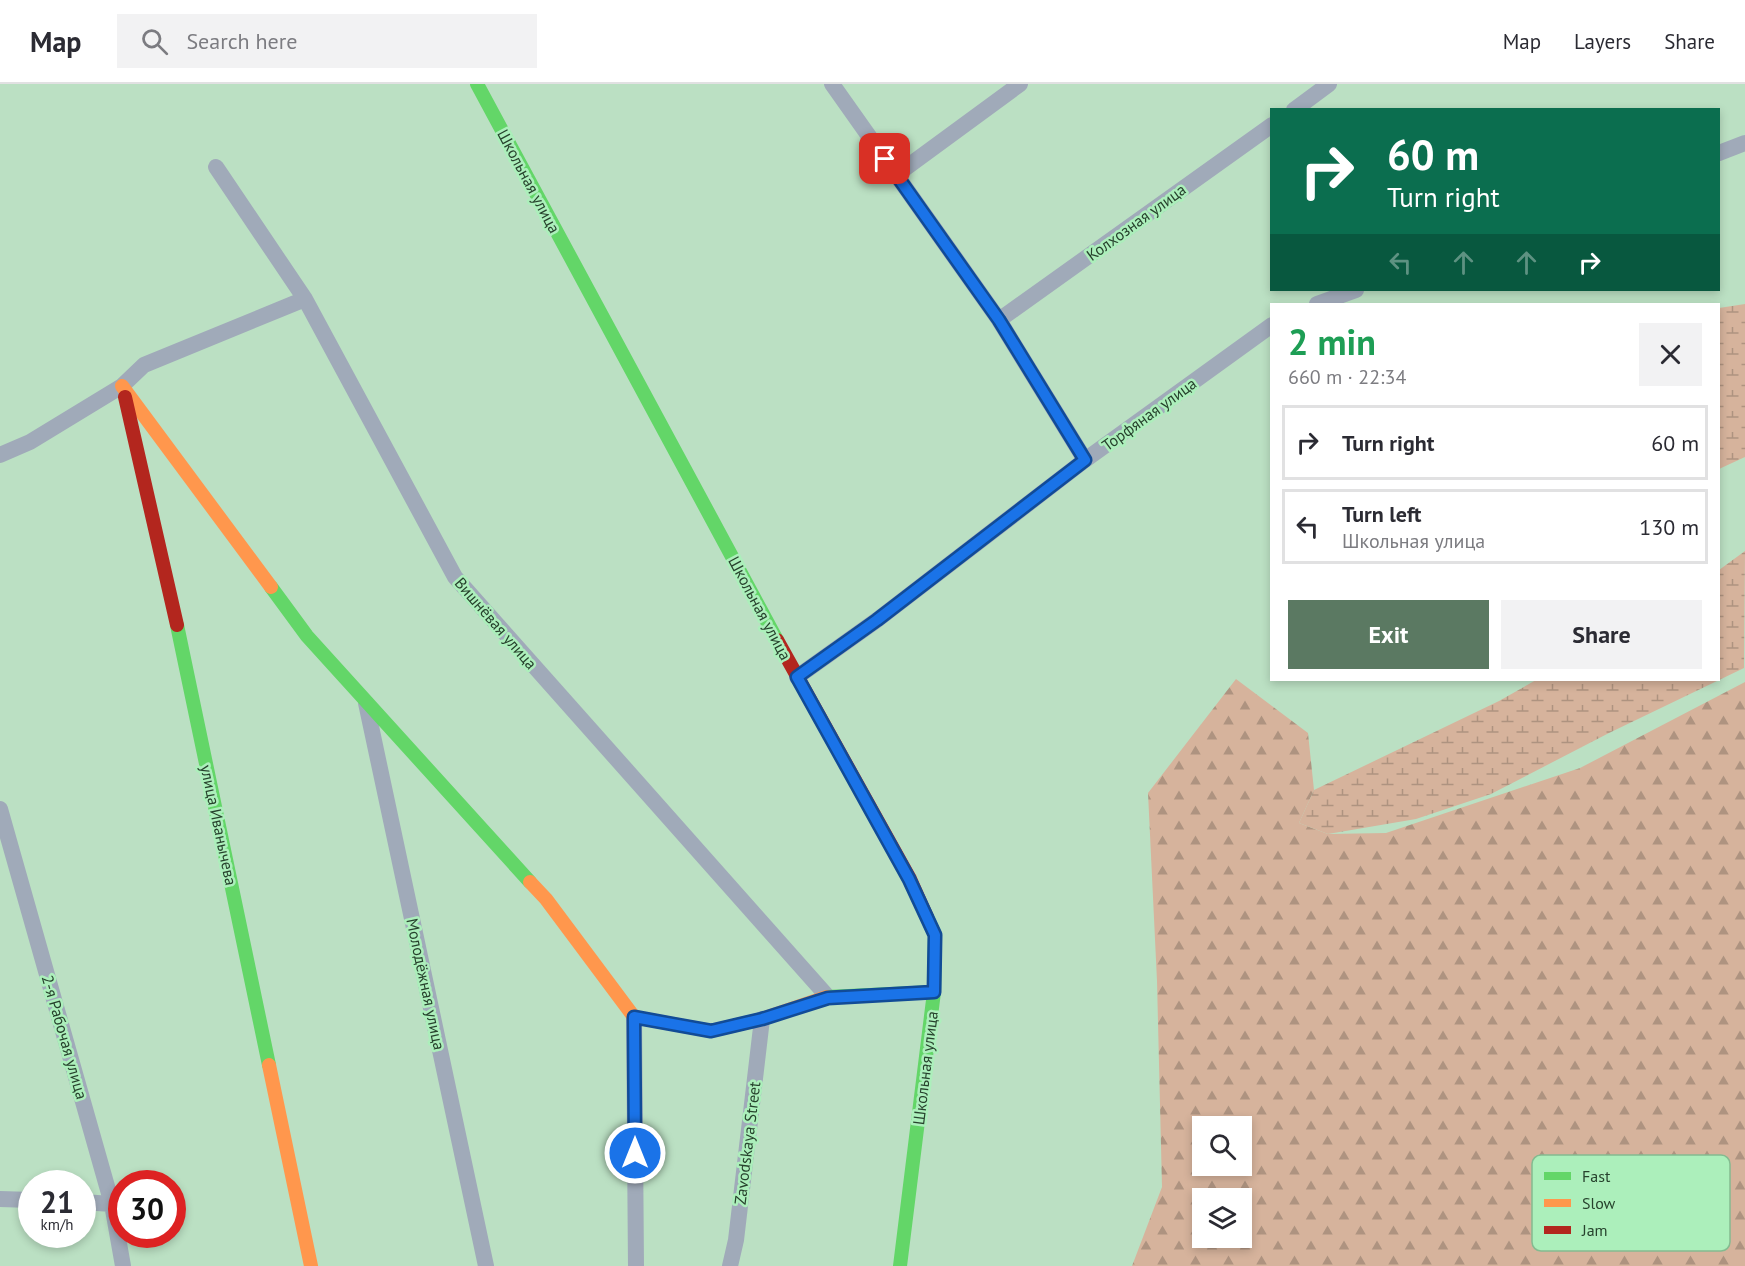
<!DOCTYPE html>
<meta charset="utf-8">
<style>
:root{--surface:#fff;--page:#f2f2f3;--text:#2b2b33;--muted:#7c7c81;--line:#e1e1e2;--accent:#5b7962}
body{margin:0;font-family:"PT Sans",sans-serif;background:var(--page);color:var(--text);height:100vh;display:flex;flex-direction:column;font-size:22px;white-space:nowrap}
*{box-sizing:border-box;margin:0}
p{font-size:20px;color:var(--muted)}
.icon{flex:none;width:33px;height:33px;fill:none;stroke:currentColor;stroke-width:2;stroke-linecap:round;stroke-linejoin:round}
.map{position:relative;flex:1;overflow:hidden}
.panel{position:absolute;left:1270px;top:219px;width:450px;height:378px;display:flex;flex-direction:column;background:var(--surface);border-radius:0px;box-shadow:0 3px 9px #0003}
.panel>*{flex:none}
.guide{position:absolute;left:1270px;top:24px;width:450px;height:183px;border-radius:0px;box-shadow:0 3px 9px #0003;background:#0b6e4f;color:#fff;overflow:hidden}
.controls{position:absolute;left:1192px;top:1032px;display:grid;gap:12px}
.controls a{display:grid;place-items:center;width:60px;height:60px;border-radius:0px;background:var(--surface);box-shadow:0 3px 9px #0003;font-size:30px}
.speed{position:absolute;left:18px;top:1086px;display:flex;gap:12px;font-size:30px;font-weight:700;text-align:center}
.speed>*{display:grid;place-content:center;width:78px;height:78px;border-radius:50%;background:var(--surface);box-shadow:0 3px 9px #0003;line-height:1}
.speed small{font-size:15px;font-weight:400}
.speed .limit{border:9px solid #d22;background:#fff;color:#111}
.pin{position:absolute;display:grid;place-items:center;width:51px;height:51px;color:#fff;margin:-26px;border-radius:12px;box-shadow:0 3px 9px #0006}
.me{position:absolute;width:66px;margin:-33px;rotate:0deg;stroke-linejoin:round;filter:drop-shadow(0 0 4px #0008)}
.turn{display:flex;align-items:center;gap:21px;height:126px;padding:0 18px;font-size:27px}
.turn .icon{width:78px;height:78px;stroke-width:2.5}
.turn b{display:block;font-size:42px;line-height:51px}
.lanes{display:flex;align-items:center;height:57px;padding:0 18px;background:#0003;justify-content:center;gap:30px;direction:ltr}
.lanes .off{opacity:.35}
.round{display:grid;place-items:center;flex:none;width:63px;height:63px;border-radius:0px;background:var(--page)}
.headline{display:flex;align-items:center;justify-content:space-between;height:102px;padding:0 18px}
h1{font-size:36px;font-weight:700;line-height:45px;color:#1e9e55}
.action{display:flex;gap:12px;margin-top:auto;padding:12px 18px}
.action a{flex:1;height:69px;border-radius:0px;background:var(--accent);color:#fff;font-size:24px;font-weight:700;line-height:69px;text-align:center}
.action a+a{background:var(--page);color:var(--text)}
ul{padding:0;list-style:none}
li{display:flex;align-items:center;gap:18px;height:75px;margin:0 12px 9px;padding:0 6px;border:3px solid var(--line);border-radius:0px}
li div{flex:1}
li b{display:block;font-size:22px}
li em{font-style:normal}
header{display:flex;align-items:center;gap:36px;box-sizing:border-box;height:84px;padding:0 30px;background:var(--surface);border-bottom:2px solid var(--line)}
header strong{font-size:28px}
nav{display:flex;gap:33px;margin-inline-start:auto;font-size:21px}
.search{width:420px;height:54px;background:var(--page);display:flex;align-items:center;gap:15px;box-sizing:border-box;padding:0 21px;border-radius:0px;color:var(--muted);font-size:22px}
.map>svg:first-child{display:block}
.forest{fill:url(#forest-firs);fill-rule:evenodd}
.wetland{fill:url(#wetland-marsh)}
.lines{fill:none;stroke-linecap:round;stroke-linejoin:round}
.street{stroke:#a0aab9;stroke-width:16}
.fast{stroke:#63d668;stroke-width:14}
.slow{stroke:#ff974d;stroke-width:14}
.jam{stroke:#b3261e;stroke-width:14}
.route-casing{stroke:#114b97;stroke-width:15}
.route{stroke:#1a73e8;stroke-width:10}
.labels{text-anchor:middle;dominant-baseline:central;stroke-width:5;stroke-linejoin:round;paint-order:stroke}
.street-label{font-size:16px;fill:#27422d;stroke:#acefbb}
.key{fill:#acefbb;stroke:#84bb90;stroke-width:1.5}
.key-label{font-size:16px;fill:#27422d}
</style>
<header>
<strong>Map</strong>
<div class="search"><svg class="icon" aria-label="search" viewBox="0 0 24 24"><circle cx="10" cy="10" r="6"/><path d="M15 15l6 6"/></svg>Search here</div>
<nav><a>Map</a><a>Layers</a><a>Share</a></nav>
</header>
<div class="map">
<svg width="1745" height="1182" viewBox="0 0 1745 1182">
<defs>
<pattern id="forest-firs" width="22" height="20" patternUnits="userSpaceOnUse" patternTransform="scale(1.5)"><rect width="22" height="20" fill="#d6b39c"/><path d="M5 1l3.5 6h-7zM16 11l3.5 6h-7z" fill="#ae9380"/></pattern>
<pattern id="wetland-marsh" width="20" height="14" patternUnits="userSpaceOnUse" patternTransform="scale(1.5)"><rect width="20" height="14" fill="#d6b39c"/><path d="M1 5h8M5 5V1M11 12h8M15 12V8" fill="none" stroke="#ae9380"/></pattern>
</defs>
<rect width="100%" height="100%" fill="#bbe0c3"/>
<path class="forest" d="M1236 595 1308 649 1314 706 1299 739 1328 750 1386 749 1580 684 1745 598V1182H1132L1162 1103 1157 897 1148 709ZM1203 1042H1242V1082H1203ZM1203 1114H1242V1154H1203Z"/>
<path class="wetland" d="M1745 220V373L1719 385V224Z
M1745 467 1744 584 1609 649 1491 710 1416 735 1328 750 1299 739 1314 706 1499 617 1536 596H1719V486Z"/>
<g class="lines">
<path class="street" d="M832 0 999 236 1085 376
M1294 26 1329 0
M1719 69 1745 59
M216 83 305 215 455 493 828 913
M896 91 1020 0
M1317 220 1356 206
M999 236 1272 41
M0 371 30 358 122 302 144 281 305 215
M797 593 877 536 1085 376 1272 241
M366 619 486 1182
M0 725 112 1120 123 1182
M634 933 636 1182
M0 1115 32 1116
M82 1118 112 1120
M730 1182 736 1156 762 935"/>
<path class="fast" d="M477 0 777 556
M271 503 307 552 530 798
M177 541 269 981
M827 913 934 908
M900 1182 934 908 935 851 927 833"/>
<path class="slow" d="M122 302 271 503
M530 798 546 815 634 933 711 947 762 935 827 913
M269 981 311 1182"/>
<path class="jam" d="M125 313 177 541
M777 556 910 795 927 833"/>
</g>
<g class="lines">
<defs>
<path id="route" d="M635 1069 634 933 711 947 762 935 828 914 934 908 935 851 909 795 797 593 877 536 1085 376 999 236 885 75"/>
</defs>
<use href="#route" class="route-casing"/>
<use href="#route" class="route"/>
</g>
<g class="labels">
<g class="street-label">
<text transform="translate(529 97) rotate(62)">Школьная улица</text>
<text transform="translate(1136 138) rotate(-36)">Колхозная улица</text>
<text transform="translate(1149 330) rotate(-36)">Торфяная улица</text>
<text transform="translate(760 524) rotate(62)">Школьная улица</text>
<text transform="translate(496 539) rotate(49)">Вишнёвая улица</text>
<text transform="translate(219 741) rotate(78)">улица Иванычева</text>
<text transform="translate(426 900) rotate(78)">Молодёжная улица</text>
<text transform="translate(65 953) rotate(74)">2-я Рабочая улица</text>
<text transform="translate(925 984) rotate(-83)">Школьная улица</text>
<text transform="translate(747 1059) rotate(-83)">Zavodskaya Street</text>
</g>
</g>
<rect x="1532" y="1071" width="198" height="96" rx="9" class="key"/>
<rect x="1544" y="1088" width="27" height="8" fill="#63d668"/>
<rect x="1544" y="1115" width="27" height="8" fill="#ff974d"/>
<rect x="1544" y="1142" width="27" height="8" fill="#b3261e"/>
<g class="key-label">
<text x="1582" y="1098">Fast</text>
<text x="1582" y="1125">Slow</text>
<text x="1582" y="1152">Jam</text>
</g>
</svg>
<div class="controls">
<a><svg class="icon" aria-label="search" viewBox="0 0 24 24"><circle cx="10" cy="10" r="6"/><path d="M15 15l6 6"/></svg></a>
<a><svg class="icon" aria-label="layers" viewBox="0 0 24 24"><path d="M12 4l9 5-9 5-9-5zM3 14l9 5 9-5"/></svg></a>
</div>
<div class="speed"><div>21<small>km/h</small></div><div class="limit">30</div></div>
<div class="pin" style="left:885px;top:75px;background:#d93025"><svg class="icon" aria-label="arrive" viewBox="0 0 24 24"><path d="M6 21V4h12l-3 4 3 4H6"/></svg></div>
<svg class="me" style="left:635px;top:1069px" viewBox="-20 -20 40 40"><circle r="17" fill="#1a73e8" stroke="#fff" stroke-width="3"/><path d="M0-11L8 9 0 5-8 9z" fill="#fff"/></svg>
<div class="guide">
<div class="turn"><svg class="icon" aria-label="right" viewBox="0 0 24 24"><path d="M7 20v-9h11M14 6l5 5-5 5"/></svg><div><b>60 m</b>Turn right</div></div>
<div class="lanes"><svg class="icon off" aria-label="left" viewBox="0 0 24 24"><path d="M17 20v-9H6M10 6l-5 5 5 5"/></svg><svg class="icon off" aria-label="ahead" viewBox="0 0 24 24"><path d="M12 20V5M6 11l6-6 6 6"/></svg><svg class="icon off" aria-label="ahead" viewBox="0 0 24 24"><path d="M12 20V5M6 11l6-6 6 6"/></svg><svg class="icon" aria-label="right" viewBox="0 0 24 24"><path d="M7 20v-9h11M14 6l5 5-5 5"/></svg></div>
</div>
<section class="panel">
<div class="headline"><div><h1>2 min</h1><p>660 m · 22:34</p></div><a class="round"><svg class="icon" aria-label="close" viewBox="0 0 24 24"><path d="M6 6l12 12M18 6L6 18"/></svg></a></div>
<ul>
<li><svg class="icon" aria-label="right" viewBox="0 0 24 24"><path d="M7 20v-9h11M14 6l5 5-5 5"/></svg><div><b>Turn right</b></div><em>60 m</em></li>
<li><svg class="icon" aria-label="left" viewBox="0 0 24 24"><path d="M17 20v-9H6M10 6l-5 5 5 5"/></svg><div><b>Turn left</b><p>Школьная улица</p></div><em>130 m</em></li>
</ul>
<div class="action"><a>Exit</a><a>Share</a></div>
</section>
</div>
